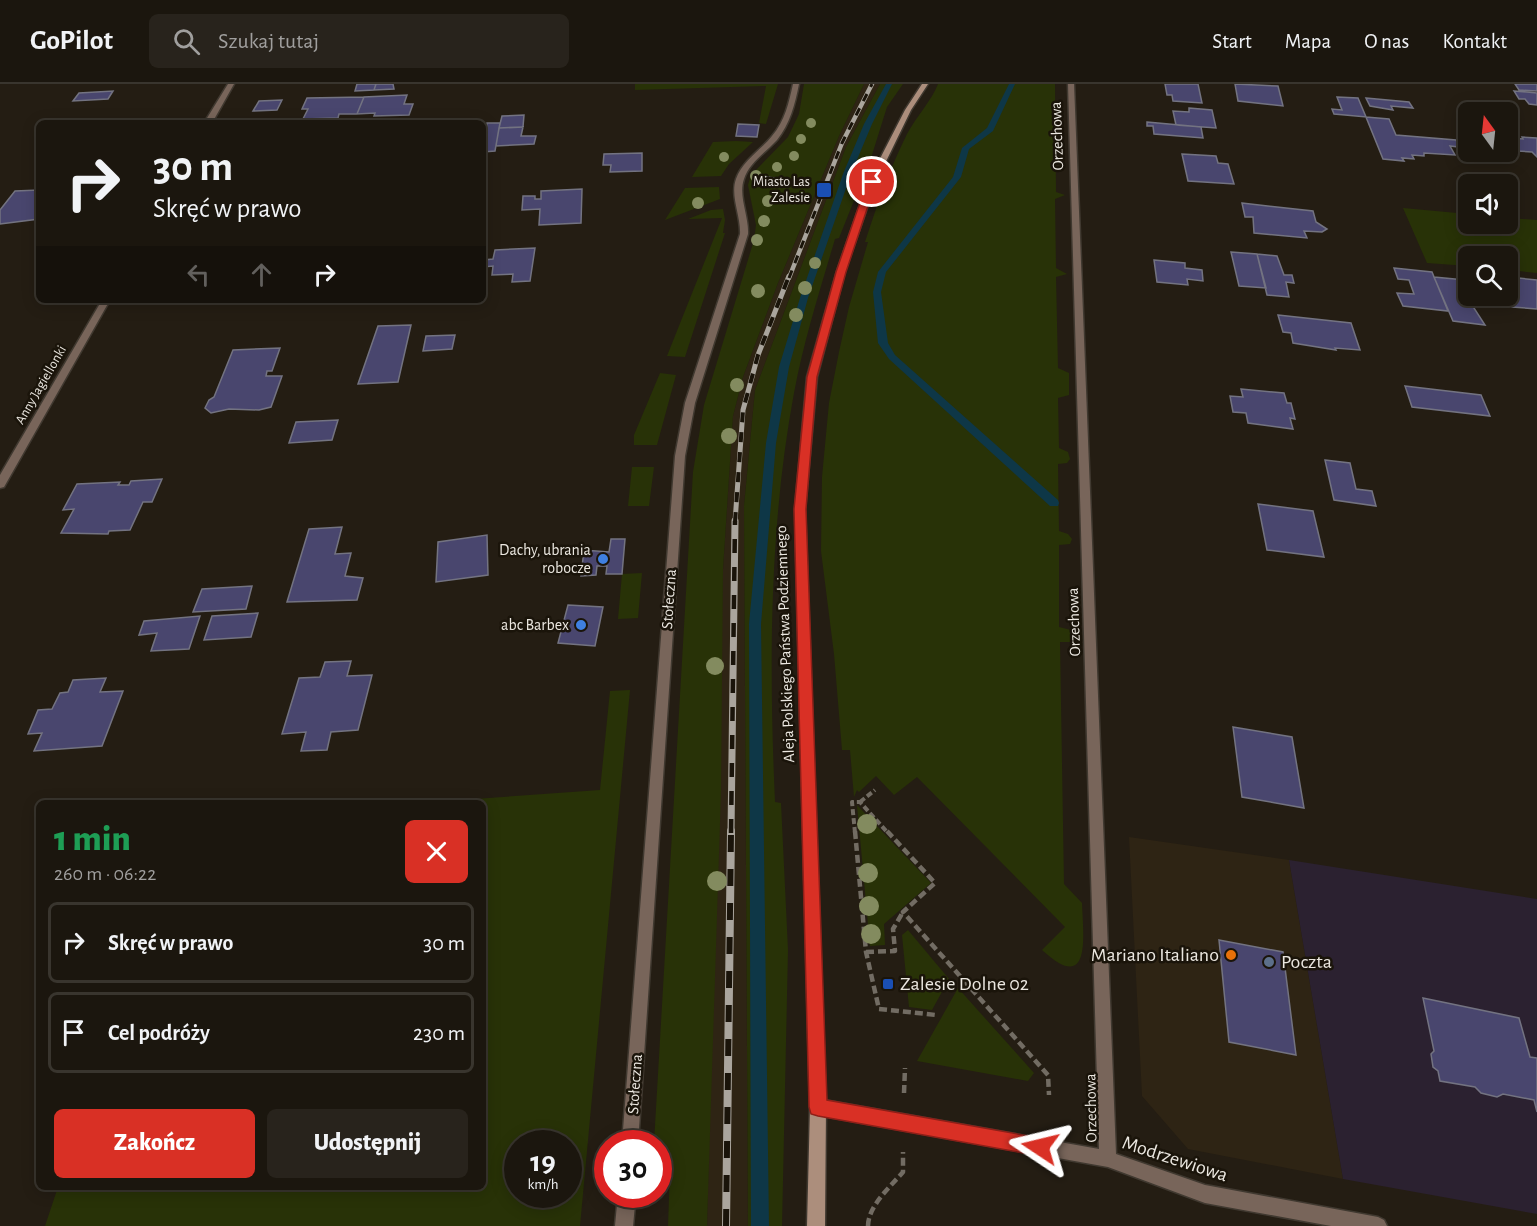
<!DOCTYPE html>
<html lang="pl">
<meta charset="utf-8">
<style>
:root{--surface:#1b160e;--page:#28231c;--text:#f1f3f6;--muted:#a09f9e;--line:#39352e;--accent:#d93025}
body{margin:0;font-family:"Alegreya Sans",sans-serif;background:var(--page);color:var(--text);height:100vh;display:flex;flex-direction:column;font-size:22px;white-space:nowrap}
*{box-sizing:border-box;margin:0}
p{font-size:20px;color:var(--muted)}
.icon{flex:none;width:33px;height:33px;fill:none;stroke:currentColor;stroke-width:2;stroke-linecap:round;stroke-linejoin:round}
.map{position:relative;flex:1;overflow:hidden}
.details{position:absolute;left:36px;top:716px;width:450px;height:390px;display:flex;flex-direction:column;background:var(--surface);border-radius:9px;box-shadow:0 3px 15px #0003,0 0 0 2px var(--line)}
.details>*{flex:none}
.guide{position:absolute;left:36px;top:36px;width:450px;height:183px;border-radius:9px;box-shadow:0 3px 15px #0003,0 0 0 2px var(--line);background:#1b160e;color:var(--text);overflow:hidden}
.needle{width:39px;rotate:345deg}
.tools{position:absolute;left:1458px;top:18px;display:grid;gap:12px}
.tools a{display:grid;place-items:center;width:60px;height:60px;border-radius:9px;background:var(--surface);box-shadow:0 3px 15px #0003,0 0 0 2px var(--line);font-size:30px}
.speed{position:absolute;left:504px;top:1046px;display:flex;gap:12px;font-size:30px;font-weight:700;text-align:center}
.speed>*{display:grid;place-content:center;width:78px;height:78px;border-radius:50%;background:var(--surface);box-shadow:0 3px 15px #0003,0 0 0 2px var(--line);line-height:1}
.speed small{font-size:15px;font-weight:400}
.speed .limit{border:9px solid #d22;background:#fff;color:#111}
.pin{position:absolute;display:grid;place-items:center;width:51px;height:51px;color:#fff;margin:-26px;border:3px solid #fff;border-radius:50%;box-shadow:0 2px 6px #0007}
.me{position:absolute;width:66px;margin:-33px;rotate:280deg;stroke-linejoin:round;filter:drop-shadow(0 0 4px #0008)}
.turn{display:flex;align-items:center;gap:21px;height:126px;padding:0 18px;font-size:27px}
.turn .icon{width:78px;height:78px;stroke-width:2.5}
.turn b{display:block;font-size:42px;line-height:51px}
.lanes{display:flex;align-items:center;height:57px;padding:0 18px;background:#0003;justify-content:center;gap:30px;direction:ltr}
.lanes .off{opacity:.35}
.round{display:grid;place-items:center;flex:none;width:63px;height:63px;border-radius:9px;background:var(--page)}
.head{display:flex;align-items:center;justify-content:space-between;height:102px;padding:0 18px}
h1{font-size:36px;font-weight:800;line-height:45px;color:#1e9e55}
.primary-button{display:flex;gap:12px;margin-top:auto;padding:12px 18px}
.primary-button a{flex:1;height:69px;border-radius:9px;background:var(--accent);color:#fff;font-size:24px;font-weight:800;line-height:69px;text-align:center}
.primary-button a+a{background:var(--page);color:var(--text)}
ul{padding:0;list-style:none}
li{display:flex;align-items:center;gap:18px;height:81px;margin:0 12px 9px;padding:0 6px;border:3px solid var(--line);border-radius:9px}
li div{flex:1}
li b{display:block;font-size:22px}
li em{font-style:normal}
header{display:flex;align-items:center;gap:36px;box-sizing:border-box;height:84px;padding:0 30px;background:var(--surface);border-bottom:2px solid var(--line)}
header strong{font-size:28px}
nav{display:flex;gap:33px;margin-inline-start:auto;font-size:21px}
.search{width:420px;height:54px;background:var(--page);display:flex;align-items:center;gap:15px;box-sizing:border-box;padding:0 21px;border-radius:9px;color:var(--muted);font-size:22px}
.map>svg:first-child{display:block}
.built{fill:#2e2414}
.education{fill:#2b2130}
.green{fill:#283207;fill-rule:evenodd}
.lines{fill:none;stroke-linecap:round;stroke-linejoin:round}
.stream{fill:#0e3747;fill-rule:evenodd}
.building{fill:#49466e;stroke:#737381;stroke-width:1.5}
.street-casing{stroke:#403930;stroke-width:3}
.secondary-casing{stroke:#403930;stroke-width:3}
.path-far1{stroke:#726c63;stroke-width:4;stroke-dasharray:6 3;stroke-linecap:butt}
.path{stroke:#726c63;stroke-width:4.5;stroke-dasharray:8 4;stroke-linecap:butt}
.street{fill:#78655a;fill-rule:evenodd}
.secondary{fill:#ac8e7c;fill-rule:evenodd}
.rail-far3-casing{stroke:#aaa59d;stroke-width:4.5}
.rail-far2-casing{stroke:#aaa59d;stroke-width:5}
.rail-far1-casing{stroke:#aaa59d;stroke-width:7}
.rail-casing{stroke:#aaa59d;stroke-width:8}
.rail-far3{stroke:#1a140a;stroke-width:3;stroke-dasharray:8;stroke-linecap:butt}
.rail-far2{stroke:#1a140a;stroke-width:4;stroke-dasharray:10;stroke-linecap:butt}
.rail-far1{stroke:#1a140a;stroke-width:4.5;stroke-dasharray:14;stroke-linecap:butt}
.rail{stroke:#1a140a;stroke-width:6;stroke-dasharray:17;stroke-linecap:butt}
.tree{fill:#838b5f}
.route{fill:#d93025;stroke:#8d1f18;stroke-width:1.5}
.transit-dot{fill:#1a4fb4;stroke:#1a140a;stroke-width:2}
.shop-dot{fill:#3f7fe0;stroke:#1a140a;stroke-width:2}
.food-dot{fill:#e8710a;stroke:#1a140a;stroke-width:2}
.service-dot{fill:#5c6f8a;stroke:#1a140a;stroke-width:2}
.labels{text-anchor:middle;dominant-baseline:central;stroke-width:5;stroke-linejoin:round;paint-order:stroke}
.far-poi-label{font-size:14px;fill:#ebe7e0;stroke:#1a140a;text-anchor:end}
.far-street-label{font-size:14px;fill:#ebe7e0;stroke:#1a140a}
.street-label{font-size:16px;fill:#ebe7e0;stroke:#1a140a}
.poi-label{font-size:16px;fill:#ebe7e0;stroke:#1a140a;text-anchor:end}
.near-poi-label{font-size:20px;fill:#ebe7e0;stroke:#1a140a;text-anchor:start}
.near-street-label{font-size:20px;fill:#ebe7e0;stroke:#1a140a}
</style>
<header>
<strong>GoPilot</strong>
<div class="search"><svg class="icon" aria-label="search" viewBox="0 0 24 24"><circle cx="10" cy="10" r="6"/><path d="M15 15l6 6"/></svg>Szukaj tutaj</div>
<nav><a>Start</a><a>Mapa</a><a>O nas</a><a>Kontakt</a></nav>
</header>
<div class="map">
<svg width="1537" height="1142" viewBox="0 0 1537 1142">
<rect width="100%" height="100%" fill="#241d13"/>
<path class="built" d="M864 0H880L846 63 755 306 744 422 748 1142H707L723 485 733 332 743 293 778 199 839 52Z
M1129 753 1289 776 1343 1095 1188 1065 1142 1012Z"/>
<path class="education" d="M1289 776 1537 815V1130L1343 1095Z"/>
<path class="green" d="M635 0H778L766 40 759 39 766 2 635 6Z
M804 0H864L839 52 778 199 743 293 733 332 723 485 721 707 707 1142H668L670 1085 659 1086 658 1059H654L693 388 704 321 754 156 756 141 748 101 751 91 788 53 799 30Z
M880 0H903L887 23 871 74 839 154 835 155C820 206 804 256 794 309 769 443 769 582 775 718L781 719 788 866 782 1142H748L744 422 755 306 846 63Z
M938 0H1055L1056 108 1065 111 1055 115 1056 184 1067 190 1056 193 1058 284 1069 289V311L1058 314 1059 364 1068 368 1070 375 1067 379 1058 380 1059 447 1068 450 1072 455 1070 460 1059 461V543L1071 546 1074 552 1070 558H1060L1064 800 1082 819C1083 851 1092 912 1042 866L1065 843 917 693 894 711 876 692 859 708 857 706 854 713 850 666H842L834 570 821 467 822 393 829 319 839 268 849 223 868 158H865C877 121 890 84 907 50 916 33 932 16 938 0Z
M736 57 753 58 729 80 721 92 692 93 713 58Z
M719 103 720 115 665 136 685 104Z
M1403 124 1468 130V140H1508V134L1537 136V189L1508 186V172H1468V182L1427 179Z
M723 125 725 136 723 149H725L685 273 667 272 722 134 688 135 711 126Z
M660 289 676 291 657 361H634V351Z
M632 383H654L649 422H628Z
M642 489 638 534 618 535 622 490Z
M630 606 580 1142H45L58 1103 483 1102V718H432L600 706 610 607ZM518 1059H568V1110H518Z
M857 721 931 799 884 840 885 861 870 862Z
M908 846 949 895 932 926 909 923 902 851Z
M958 904 1034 989 1028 997 917 977Z"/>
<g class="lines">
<path class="stream" d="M886 0H892L872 40 851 90 808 214 789 283 776 359 761 540 769 1142H751L749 540 766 359 779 283 800 214 843 90 864 40Z
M1009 0H1015L993 47 969 65 961 93 886 188 881 208 888 259 895 271 1058 416 1059 419 1058 422H1050L889 275 878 259 873 208 878 188 953 93 962 64 987 44Z"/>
</g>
<path class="building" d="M357 0H376L374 6 355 7Z
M376 0H393L394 5 374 6Z
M1165 0H1198L1202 19 1173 17 1172 11H1167Z
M1235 0 1278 2 1283 22 1238 17Z
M1515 0H1537V7L1519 6Z
M113 7 108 15 73 17 79 9Z
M1514 7 1537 9V21L1529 20 1525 15H1519Z
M407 11 404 20H413L409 31 374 32 375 29 357 30 364 13Z
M364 13 357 30H339L338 34 303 35 308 25H302L307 14Z
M1337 13 1358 14 1366 33 1334 30 1332 25 1342 26Z
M1366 14 1409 18 1413 24 1391 22 1393 26 1370 22Z
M282 16 277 26 253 27 259 17Z
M1189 24 1212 26 1216 44 1176 41 1173 27 1189 28Z
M524 31 523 43 499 44 502 32Z
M1366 33 1389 35 1396 51 1456 56 1459 63 1450 62 1455 71 1424 69V72L1412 71 1414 75 1402 74 1404 77 1383 75Z
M1147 38 1201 43 1203 54 1154 50 1153 42H1147Z
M487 39H500L495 67 483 68V47H486Z
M738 40 759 41 757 53 736 52Z
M523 43 521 52H536L534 60 496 62 499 44Z
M1522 53 1537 54V73L1532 68 1518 67 1510 54 1523 55Z
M642 69V87L610 88 611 81H603L604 70Z
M1182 70 1216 72 1218 79 1228 80 1234 100 1188 97Z
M762 92 781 95 777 103 758 100Z
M582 105 581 139 539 141 540 125 522 126 523 112H535V115H541V107Z
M39 106V135L0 140V126L15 107Z
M1242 119 1313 127 1316 138 1327 145 1322 148 1304 147 1307 154 1254 149 1253 133H1245Z
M535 164 530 197 512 198 513 190 492 191 493 182 483 183V176L493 175 495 166Z
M1231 168 1257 170 1266 204 1239 202Z
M1257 170 1277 172 1284 191H1292L1294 199 1286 198 1289 213 1267 211Z
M1154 176 1185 179V184L1202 186 1203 197 1187 195 1188 201 1157 198Z
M1394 184 1432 188 1448 227 1403 222 1397 209 1414 210 1409 196 1398 195Z
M1434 193 1465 196 1468 212H1472L1476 221H1472L1485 241 1453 237Z
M1508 193 1537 196V225L1512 223 1507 212Z
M1278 231 1351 239 1360 266 1335 264 1336 266 1293 259 1291 249 1283 248Z
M411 241 398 298 358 300 378 242Z
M455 251 452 265 423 267 426 252Z
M280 264 272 287H267L266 292H282L271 323 259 326 229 325 211 329 205 324 209 316 214 313 233 266Z
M1405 302 1481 311 1490 332 1412 323Z
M1241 305 1284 309 1287 319H1291L1295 335 1290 334 1293 345 1248 339 1246 329 1233 328 1230 312 1243 313Z
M338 336 332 356 289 359 296 338Z
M1325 376 1350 379 1356 405 1372 407 1376 422 1334 416Z
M162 395 152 418H143L130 446 109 447 108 450 61 449 74 425 63 426 77 400 120 398 118 401H129L131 397Z
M1258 420 1313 427 1324 473 1267 466Z
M342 443 335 470 351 469 345 492 363 494 357 516 287 518 309 445Z
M487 451 488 491 436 498 438 458Z
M611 455H625L622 490H606L607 482H597L596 491 581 492 584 466 609 468Z
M252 502 246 525 193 528 202 505Z
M568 521 603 523 595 562 558 559Z
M258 529 251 553 204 556 212 532Z
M200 532 189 565 151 567 157 549 139 551 144 537Z
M351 577 347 592 372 591 358 646 331 648 327 666 301 667 306 648 282 650 299 594 320 593 325 578Z
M106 594 100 608 123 607 102 662 34 667 42 649 28 650 38 626 52 625 60 609 68 608 73 596Z
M1233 643 1292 653 1304 724 1242 713Z
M1219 856 1283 868 1296 971 1229 958Z
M1423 914 1519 934 1530 973 1537 974V1028L1534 1016 1503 1010 1497 1013 1481 1009 1475 1003 1440 997 1438 987 1433 983 1431 970 1434 967Z"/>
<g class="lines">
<defs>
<path id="street" d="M228 0H234L212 39H204Z
M793 0H799C795 20 790 40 777 56 766 68 749 79 744 95 738 112 749 132 748 150L695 319 685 372 638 1059H622L675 372 685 319 740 150C741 132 730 112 736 95 742 77 761 66 772 52 785 37 789 18 793 0Z
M1068 0H1074L1116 1070 1205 1101 1378 1133 1384 1136 1387 1142H1331L1205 1119 1108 1083 818 1031 812 1029 810 1023 812 1017 818 1015 1099 1065Z
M102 216H110L4 403 0 404V391Z
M618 1110H636L633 1142H615Z"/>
<path id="secondary" d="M922 0H928L911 26 876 98 845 187 817 293 805 425 826 1023 825 1142H807L810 1023 795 425 807 293 837 187 868 98 905 26Z"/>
</defs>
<use href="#street" class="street-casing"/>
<use href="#secondary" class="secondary-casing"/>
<path class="path-far1" d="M860 718 875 706
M855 749 852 718H860L888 749"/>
<path class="path" d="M855 747 866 868 879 925 936 931
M887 747 935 799 903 828 1048 991 1049 1011
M866 868 895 867 893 845 903 828
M904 1009 905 984
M868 1142C868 1122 891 1102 903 1088V1068"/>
<use href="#street" class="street"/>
<use href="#secondary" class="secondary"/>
<defs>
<path id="rail-far3" d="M789 194 842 59 872 0"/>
<path id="rail-far2" d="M735 438 743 326 758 271 789 192"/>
<path id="rail-far1" d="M731 749 735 437"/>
<path id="rail" d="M726 1142 731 747"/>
</defs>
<use href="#rail-far3" class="rail-far3-casing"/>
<use href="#rail-far2" class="rail-far2-casing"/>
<use href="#rail-far1" class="rail-far1-casing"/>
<use href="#rail" class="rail-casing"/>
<use href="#rail-far3" class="rail-far3"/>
<use href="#rail-far2" class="rail-far2"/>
<use href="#rail-far1" class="rail-far1"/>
<use href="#rail" class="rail"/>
</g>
<g class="tree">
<circle cx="811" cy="39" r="5"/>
<circle cx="801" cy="55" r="5"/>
<circle cx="794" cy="72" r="5"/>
<circle cx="724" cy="73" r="5"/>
<circle cx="777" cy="83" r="5"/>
<circle cx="756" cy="92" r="6"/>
<circle cx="768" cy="117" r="6"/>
<circle cx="698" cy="119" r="6"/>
<circle cx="764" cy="137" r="6"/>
<circle cx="757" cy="156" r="6"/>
<circle cx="815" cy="179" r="6"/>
<circle cx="805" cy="204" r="7"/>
<circle cx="758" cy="207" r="7"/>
<circle cx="796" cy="231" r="7"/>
<circle cx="737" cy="301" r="7"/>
<circle cx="729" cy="352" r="8"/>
<circle cx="715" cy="582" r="9"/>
<circle cx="867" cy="740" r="10"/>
<circle cx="868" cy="789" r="10"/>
<circle cx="717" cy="797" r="10"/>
<circle cx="869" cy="822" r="10"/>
<circle cx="871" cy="850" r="10"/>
</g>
<path class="route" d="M872 95 876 98 846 188 817 293 806 425 827 1016 1040 1054 1047 1056 1050 1063 1047 1070 1040 1072 818 1032 811 1030 809 1023 794 425 807 293 836 188 867 98Z"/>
<g class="transit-dot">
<rect x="816" y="98" width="16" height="16" rx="3"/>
<rect x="882" y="894" width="12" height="12" rx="3"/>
</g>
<g class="shop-dot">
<circle cx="603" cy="475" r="6"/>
<circle cx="581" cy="541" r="6"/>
</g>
<circle class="food-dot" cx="1231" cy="871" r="6"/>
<circle class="service-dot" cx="1269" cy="878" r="6"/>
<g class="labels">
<g class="far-poi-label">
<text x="810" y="98">Miasto Las<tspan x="810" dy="16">Zalesie</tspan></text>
</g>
<g class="far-street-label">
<text transform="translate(41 301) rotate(-60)">Anny Jagiellonki</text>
</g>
<g class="street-label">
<text transform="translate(1057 52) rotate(-92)">Orzechowa</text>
<text transform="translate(669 515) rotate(-86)">Stołeczna</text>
<text transform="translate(1074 538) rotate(-92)">Orzechowa</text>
<text transform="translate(785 560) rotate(-92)">Aleja Polskiego Państwa Podziemnego</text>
<text transform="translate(635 1000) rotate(-86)">Stołeczna</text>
<text transform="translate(1091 1024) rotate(-91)">Orzechowa</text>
</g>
<g class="poi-label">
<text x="591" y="466">Dachy, ubrania<tspan x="591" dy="18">robocze</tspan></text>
<text x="569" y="541">abc Barbex</text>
</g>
<g class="near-poi-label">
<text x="1219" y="871" text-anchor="end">Mariano Italiano</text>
<text x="1281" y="878">Poczta</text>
<text x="900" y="900">Zalesie Dolne 02</text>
</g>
<g class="near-street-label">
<text transform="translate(1175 1075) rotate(18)">Modrzewiowa</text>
</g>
</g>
</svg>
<div class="tools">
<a><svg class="needle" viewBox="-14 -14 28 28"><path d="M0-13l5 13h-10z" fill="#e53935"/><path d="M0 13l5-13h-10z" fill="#a09f9e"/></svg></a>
<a><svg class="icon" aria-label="sound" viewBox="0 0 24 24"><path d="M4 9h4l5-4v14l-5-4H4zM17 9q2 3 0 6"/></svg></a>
<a><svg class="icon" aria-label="search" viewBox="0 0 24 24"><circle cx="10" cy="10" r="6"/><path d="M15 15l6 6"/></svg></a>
</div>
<div class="speed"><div>19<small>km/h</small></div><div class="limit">30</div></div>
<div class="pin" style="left:872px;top:98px;background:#d93025"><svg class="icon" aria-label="arrive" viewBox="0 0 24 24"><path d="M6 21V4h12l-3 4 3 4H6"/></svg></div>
<svg class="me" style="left:1040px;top:1063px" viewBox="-20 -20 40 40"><path d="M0-17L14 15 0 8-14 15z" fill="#d93025" stroke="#fff" stroke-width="4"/></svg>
<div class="guide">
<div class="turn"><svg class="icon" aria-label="right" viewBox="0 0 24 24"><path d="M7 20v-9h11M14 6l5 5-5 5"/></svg><div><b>30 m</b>Skręć w prawo</div></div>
<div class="lanes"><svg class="icon off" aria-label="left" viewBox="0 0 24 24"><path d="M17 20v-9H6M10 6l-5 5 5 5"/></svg><svg class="icon off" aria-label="ahead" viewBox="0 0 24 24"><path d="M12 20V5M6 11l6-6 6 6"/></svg><svg class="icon" aria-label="right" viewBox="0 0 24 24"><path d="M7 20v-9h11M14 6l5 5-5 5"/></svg></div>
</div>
<section class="details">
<div class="head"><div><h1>1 min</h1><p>260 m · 06:22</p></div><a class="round" style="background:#d93025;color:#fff"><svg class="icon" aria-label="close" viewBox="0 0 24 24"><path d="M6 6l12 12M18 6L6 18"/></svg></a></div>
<ul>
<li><svg class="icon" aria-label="right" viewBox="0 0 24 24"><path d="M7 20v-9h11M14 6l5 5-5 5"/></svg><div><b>Skręć w prawo</b></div><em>30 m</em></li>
<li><svg class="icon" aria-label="arrive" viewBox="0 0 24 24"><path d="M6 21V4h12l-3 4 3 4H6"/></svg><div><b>Cel podróży</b></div><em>230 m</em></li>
</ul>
<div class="primary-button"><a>Zakończ</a><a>Udostępnij</a></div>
</section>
</div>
